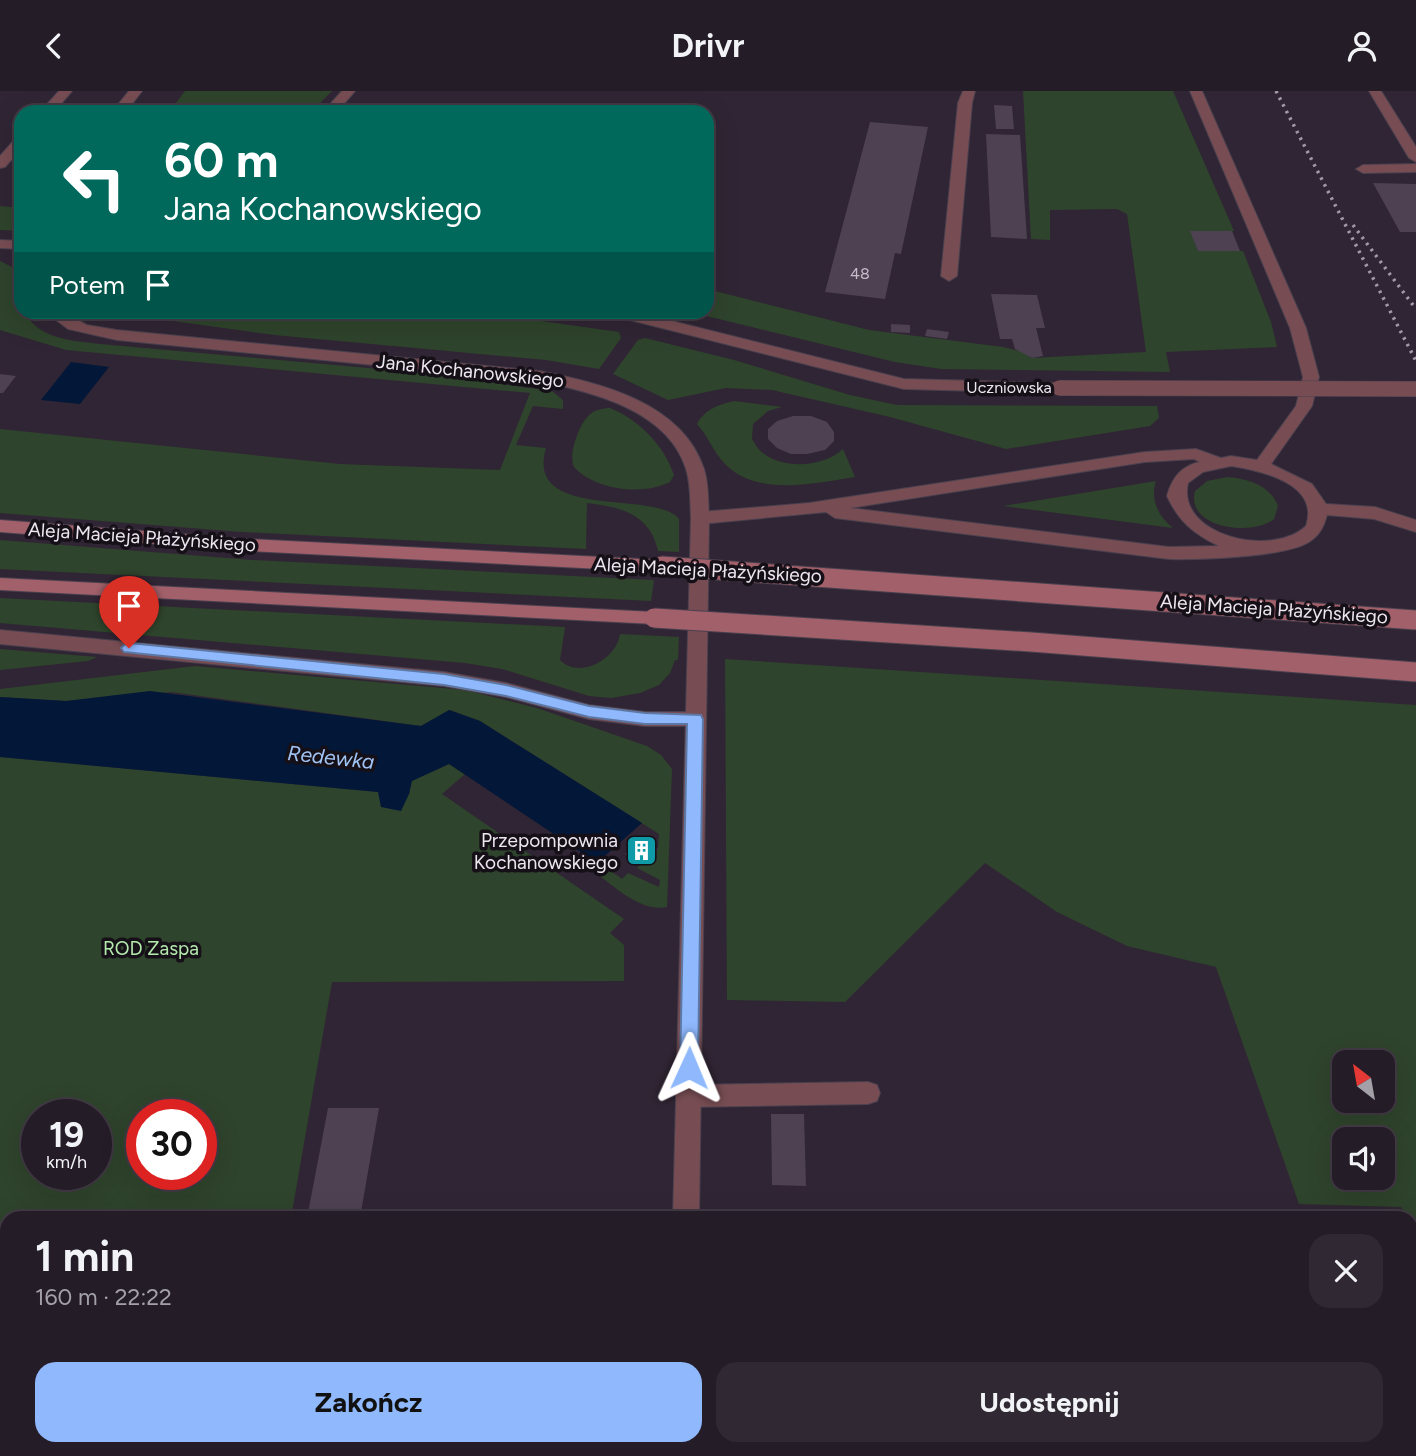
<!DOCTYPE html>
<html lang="pl">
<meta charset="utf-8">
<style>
:root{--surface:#241c27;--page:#302933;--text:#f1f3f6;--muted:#a3a1a7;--line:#413a44;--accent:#8fb8fd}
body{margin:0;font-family:Figtree,sans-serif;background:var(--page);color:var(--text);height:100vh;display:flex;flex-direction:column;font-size:26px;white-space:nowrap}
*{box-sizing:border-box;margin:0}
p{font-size:23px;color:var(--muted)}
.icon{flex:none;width:38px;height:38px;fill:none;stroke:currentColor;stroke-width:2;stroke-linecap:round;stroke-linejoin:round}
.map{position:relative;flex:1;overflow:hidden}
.sheet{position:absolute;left:0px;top:1120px;width:1418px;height:245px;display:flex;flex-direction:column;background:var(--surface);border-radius:21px 21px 0 0;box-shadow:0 7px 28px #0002,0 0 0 2px var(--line)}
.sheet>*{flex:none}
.guide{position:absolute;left:14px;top:14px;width:700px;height:214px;border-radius:21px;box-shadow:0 7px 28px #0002,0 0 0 2px var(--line);background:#00695c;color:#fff;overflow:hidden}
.needle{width:46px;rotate:329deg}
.buttons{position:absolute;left:1332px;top:959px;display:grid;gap:14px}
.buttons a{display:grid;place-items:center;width:63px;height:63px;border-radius:14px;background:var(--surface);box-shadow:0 7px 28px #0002,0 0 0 2px var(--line);font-size:35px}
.speed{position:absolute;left:21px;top:1008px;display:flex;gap:14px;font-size:35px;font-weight:700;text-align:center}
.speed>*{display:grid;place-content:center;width:91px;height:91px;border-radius:50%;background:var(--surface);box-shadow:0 7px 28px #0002,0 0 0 2px var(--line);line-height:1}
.speed small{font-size:18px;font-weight:400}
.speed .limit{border:10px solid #d22;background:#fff;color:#111}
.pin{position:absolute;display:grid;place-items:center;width:60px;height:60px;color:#fff;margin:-72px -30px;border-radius:50% 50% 50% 0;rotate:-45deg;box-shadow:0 0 7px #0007}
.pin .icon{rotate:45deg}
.me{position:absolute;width:77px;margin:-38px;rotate:1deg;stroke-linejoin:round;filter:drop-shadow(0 0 5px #0008)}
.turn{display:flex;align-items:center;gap:24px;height:147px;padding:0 35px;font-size:32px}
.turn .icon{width:91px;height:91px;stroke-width:2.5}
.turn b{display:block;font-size:49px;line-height:60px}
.then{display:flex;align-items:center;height:66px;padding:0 35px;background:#0003;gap:14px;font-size:26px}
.round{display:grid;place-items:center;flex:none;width:74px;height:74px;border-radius:21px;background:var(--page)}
.headline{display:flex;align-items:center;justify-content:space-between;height:119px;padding:0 35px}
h1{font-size:42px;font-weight:700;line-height:52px}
.button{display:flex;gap:14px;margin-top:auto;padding:14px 35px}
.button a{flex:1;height:80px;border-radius:21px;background:var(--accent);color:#111;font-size:28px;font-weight:700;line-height:80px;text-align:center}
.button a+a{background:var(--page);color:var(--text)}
header{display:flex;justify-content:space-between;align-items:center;height:91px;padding:0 35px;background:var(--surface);font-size:32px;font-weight:700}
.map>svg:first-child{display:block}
.green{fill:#2f442c;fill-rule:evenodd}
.water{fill:#031838}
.building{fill:#4d4152}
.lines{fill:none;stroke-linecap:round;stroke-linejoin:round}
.service-casing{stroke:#4a404e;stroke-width:2}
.minor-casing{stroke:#4a404e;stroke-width:2}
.secondary-casing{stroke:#4a404e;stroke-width:2}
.service{fill:#774d53;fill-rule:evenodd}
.minor{fill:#774d53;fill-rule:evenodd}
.secondary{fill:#a2606a;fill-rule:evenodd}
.rail{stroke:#a399a6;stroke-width:3.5;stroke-dasharray:2.5 5;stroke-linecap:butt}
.minor-bridge-casing{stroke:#4a404e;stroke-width:16;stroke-linecap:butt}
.secondary-bridge-casing{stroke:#4a404e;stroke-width:21;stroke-linecap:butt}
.minor-bridge{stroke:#774d53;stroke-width:15}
.secondary-bridge{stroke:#a2606a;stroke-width:19}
.route{fill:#8fb8fd;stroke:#5d78a4;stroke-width:2}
.labels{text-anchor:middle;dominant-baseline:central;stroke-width:7;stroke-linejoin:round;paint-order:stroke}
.number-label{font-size:16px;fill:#c5bcc8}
.far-street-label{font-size:16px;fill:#ede5f0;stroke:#151017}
.street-label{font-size:19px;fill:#ede5f0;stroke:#151017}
.poi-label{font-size:19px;fill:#ede5f0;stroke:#151017;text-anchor:end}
.park-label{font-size:19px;fill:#b4e9ac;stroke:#151017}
.water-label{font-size:21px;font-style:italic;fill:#a1c3f4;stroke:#151017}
</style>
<header><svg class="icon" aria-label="back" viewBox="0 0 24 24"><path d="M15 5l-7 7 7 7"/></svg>Drivr<svg class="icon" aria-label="person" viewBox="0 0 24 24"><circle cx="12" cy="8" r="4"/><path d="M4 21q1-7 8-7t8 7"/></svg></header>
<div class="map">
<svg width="1416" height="1365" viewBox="0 0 1416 1365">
<rect width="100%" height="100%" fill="#302534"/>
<path class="green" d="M185 0H332L311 21H169Z
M1023 0H1173L1234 140H1191L1198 160H1243L1271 231 1277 256 1166 261 1170 281 941 278 895 271 690 221 707 220V198L869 239 1003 256 1023 261 1031 267 1146 261 1127 123 1117 118 1050 119V149L1031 148Z
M0 115 21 117V140L0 139Z
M0 170 18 179 19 187 13 197 21 198V220L25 221C37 248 74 250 100 253L412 281 552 300 563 309V318L533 315 516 354 546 357C524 431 655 398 679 428V461L658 460C650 423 621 416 587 412L586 458 242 441 0 422V338L340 373 500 379 530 302 66 259 0 239Z
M478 221 619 241 621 247 599 278 546 269 274 244 108 221Z
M645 247 734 269 850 304 897 314 1157 315 1159 327 1150 335 1006 358 890 326 772 299 726 297 668 309 613 283 638 249Z
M734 310 782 316 768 320 753 333 752 348C755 352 758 359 763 362 784 379 824 376 843 358L855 386C816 392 757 406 725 373 714 362 708 345 697 333 705 318 718 314 734 310Z
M610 317C639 329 664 354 674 384L670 391C642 405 595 399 574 376 568 363 579 334 589 324 595 319 603 317 610 317Z
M1228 386C1248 388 1270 394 1278 415L1274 428C1252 446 1185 437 1195 400L1207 390Z
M1156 390C1150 409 1158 425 1173 437L1003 415Z
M0 449 252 469 654 489 651 510 0 478Z
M0 507 565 536 560 569C579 589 617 568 620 543L679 546 678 569H675L670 582 659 594 640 602 611 607 589 605 502 578 465 572 0 532Z
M0 558 97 566 88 570 0 579Z
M725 568 1416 614V1154L1411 1139 1410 1127H1406L1401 1116 1299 1113 1216 876 1127 855 1057 821 985 772 845 911 727 909ZM1344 971H1382V1010H1344ZM1344 1048H1382V1087H1344Z
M195 575 465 599 537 617 647 655 661 664 672 678 667 816C641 821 616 797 596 782L604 775 622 788 628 782 659 796 660 789 637 777 658 758 659 743 480 630 450 619 421 635 171 601 66 610 0 606V598Z
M0 666 379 701 381 716 409 703 411 690 449 673 465 683 442 703 624 828 610 842 624 854V890L332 891 291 1127H7V1358H250L249 1365H0ZM37 1024H96V1083H37ZM142 1024H201V1083H142Z"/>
<path class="water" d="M71 271 109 276 80 313 41 309Z
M150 600 421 635 449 619 480 630 642 732 597 772 449 673 412 690 409 703 401 720 381 716 378 701 0 666V606L66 610Z"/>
<path class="building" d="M994 14 1012 15 1014 38H996Z
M870 31 928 36 901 163 895 162 885 208 825 201Z
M986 43 1020 44 1027 148 991 146Z
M1373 92 1416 93V141H1400Z
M1190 140H1232L1240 160H1198Z
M991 203 1037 204 1045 237H1036L1043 265 1032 267 1015 258 1012 248H1000Z
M891 233 910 234V242L891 241Z
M927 238 949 241 947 248 925 245Z
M0 283 16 285 3 302H0Z
M793 325H811L827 331 834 341V350L825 359 807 363H791L777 357 768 348V338L777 330Z
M642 747 658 758 640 773 625 763Z
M328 1017H379L360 1127H307Z
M771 1023H804L806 1095 772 1094Z
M1411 1224 1416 1240V1365H1211L1210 1358H1410Z
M982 1358H1172L1173 1365H983Z"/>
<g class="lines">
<defs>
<path id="service" d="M59 0H72L54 21H40Z
M129 0H142L126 21H112Z
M342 0H355L337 21H323Z
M963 0H975L972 12 957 185 949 190 941 185 958 12Z
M1190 0H1202L1306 237 1319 286 1312 315 1271 373 1312 393 1326 413 1375 416 1416 429V441L1374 428 1327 424C1324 435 1320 444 1309 451 1286 466 1199 469 1169 468L835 427 826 421 700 433 694 431 691 427 694 423 700 421 809 412 1145 361 1196 358 1221 367 1231 365 1257 369 1296 315 1303 286 1290 237ZM1194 368 1200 371C1181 375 1172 387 1167 405 1179 431 1194 443 1219 455L1169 456 850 417 1145 371ZM1231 375C1263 380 1320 393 1306 435 1273 467 1176 445 1188 392L1203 381Z
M1369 0H1381L1416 56V71L1409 67Z
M21 46V58L5 76 0 77V65L16 47Z
M1416 73V81L1363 82 1356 78 1363 74Z
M0 539 444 581 506 592 589 614 645 621H695L702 623 705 628 702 633 695 635H645L589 628 506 606 444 595 0 553Z
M868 991 877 994 880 1002 877 1010 868 1013 688 1016 679 1013 676 1005 679 997 688 994Z"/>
<path id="minor" d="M0 149 21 150V158L0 157Z
M44 220H61L87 234 117 239 539 280C600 292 682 311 704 378 709 394 708 411 709 427L699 1127H673L691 427C690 411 691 394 686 378 668 319 592 301 539 290L117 249 68 238Z
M604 220H632L904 288 1059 292 1067 297 1059 302 904 298 606 223Z
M667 1358H697V1365H667Z"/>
<path id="secondary" d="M0 429 248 448 661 469 668 471 670 475 668 479 661 481 248 460 0 441Z
M0 487 654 521 661 522 664 527 661 532 654 533 0 499Z"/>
</defs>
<use href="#service" class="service-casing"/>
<use href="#minor" class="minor-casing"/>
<use href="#secondary" class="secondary-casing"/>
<use href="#service" class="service"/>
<use href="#minor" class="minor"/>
<use href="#secondary" class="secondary"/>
<path class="rail" d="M1276 0 1416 270
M1353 134 1416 218"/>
<defs>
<path id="minor-bridge" d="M1059 297 1416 298"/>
<path id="secondary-bridge" d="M661 475 1416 529
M654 527 1031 551 1416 581"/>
</defs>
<use href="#minor-bridge" class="minor-bridge-casing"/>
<use href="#secondary-bridge" class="secondary-bridge-casing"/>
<use href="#minor-bridge" class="minor-bridge"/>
<use href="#secondary-bridge" class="secondary-bridge"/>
</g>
<path class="route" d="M129 552 444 583 506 594 589 615 645 622 701 624 703 628 698 977 695 983 689 985 682 983 680 977 687 633H645L589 626 506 605 444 594 124 561 121 557 124 554Z"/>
<defs>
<symbol id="building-square" viewBox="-11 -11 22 22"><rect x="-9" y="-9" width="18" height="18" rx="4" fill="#0f9aa8" stroke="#151017"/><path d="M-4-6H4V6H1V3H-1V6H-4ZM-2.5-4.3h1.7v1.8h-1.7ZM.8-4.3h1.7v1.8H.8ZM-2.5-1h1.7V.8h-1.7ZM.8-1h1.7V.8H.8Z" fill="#fff"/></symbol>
</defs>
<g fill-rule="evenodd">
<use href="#building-square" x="624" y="742" width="35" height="35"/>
</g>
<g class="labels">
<g class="number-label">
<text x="860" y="182">48</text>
</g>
<g class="far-street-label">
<text x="1009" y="296">Uczniowska</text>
</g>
<g class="street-label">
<text transform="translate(470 280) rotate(6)">Jana Kochanowskiego</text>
<text transform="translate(142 446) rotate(4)">Aleja Macieja Płażyńskiego</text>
<text transform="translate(708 479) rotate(3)">Aleja Macieja Płażyńskiego</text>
<text transform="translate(1274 518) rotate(4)">Aleja Macieja Płażyńskiego</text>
</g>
<g class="poi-label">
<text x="618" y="749">Przepompownia<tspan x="618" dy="22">Kochanowskiego</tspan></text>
</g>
<g class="park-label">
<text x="151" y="857">ROD Zaspa</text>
</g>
<g class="water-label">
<text transform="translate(331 666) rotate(6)">Redewka</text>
</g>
</g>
</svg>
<div class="buttons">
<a><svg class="needle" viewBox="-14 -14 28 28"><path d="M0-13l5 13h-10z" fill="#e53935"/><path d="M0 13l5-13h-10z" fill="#a3a1a7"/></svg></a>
<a><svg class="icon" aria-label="sound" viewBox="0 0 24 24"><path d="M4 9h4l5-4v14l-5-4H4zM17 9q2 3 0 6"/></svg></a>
</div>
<div class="speed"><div>19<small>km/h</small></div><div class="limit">30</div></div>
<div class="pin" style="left:129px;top:557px;background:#d93025"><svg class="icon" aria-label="arrive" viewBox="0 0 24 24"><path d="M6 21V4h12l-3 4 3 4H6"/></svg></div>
<svg class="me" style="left:689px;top:977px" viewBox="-20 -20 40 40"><path d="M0-17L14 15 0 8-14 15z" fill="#8fb8fd" stroke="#fff" stroke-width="4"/></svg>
<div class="guide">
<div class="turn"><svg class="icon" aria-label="left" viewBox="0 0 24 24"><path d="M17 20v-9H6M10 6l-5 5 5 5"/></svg><div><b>60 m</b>Jana Kochanowskiego</div></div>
<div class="then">Potem<svg class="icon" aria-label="arrive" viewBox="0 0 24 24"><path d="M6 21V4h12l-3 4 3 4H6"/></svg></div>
</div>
<section class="sheet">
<div class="headline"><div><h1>1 min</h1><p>160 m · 22:22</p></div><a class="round"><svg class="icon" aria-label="close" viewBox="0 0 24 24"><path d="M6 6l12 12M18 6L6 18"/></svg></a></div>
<div class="button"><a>Zakończ</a><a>Udostępnij</a></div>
</section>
</div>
